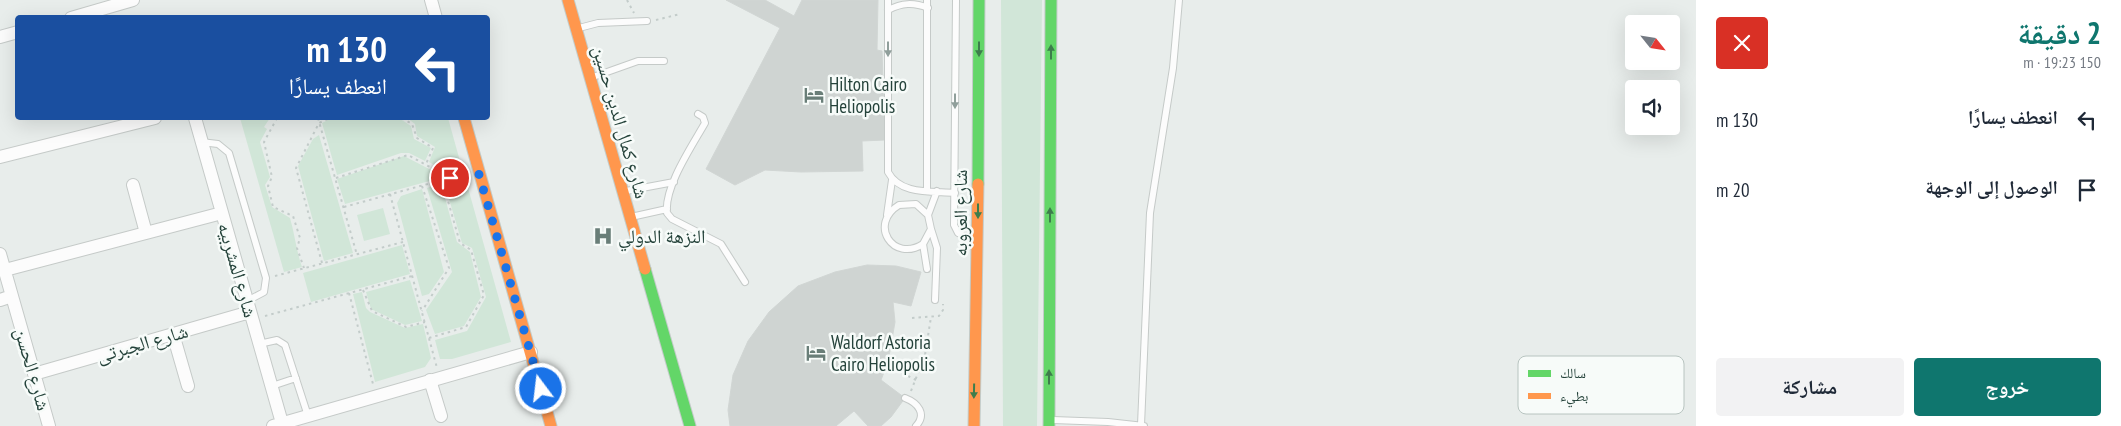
<!DOCTYPE html>
<html lang="ar">
<meta charset="utf-8">
<style>
:root{--surface:#fff;--page:#f2f2f3;--text:#1f2937;--muted:#747a83;--accent:#0f766e}
body{margin:0;font-family:"PT Sans Narrow","Noto Naskh Arabic",sans-serif;background:var(--page);color:var(--text);direction:rtl;height:100vh;display:flex;flex-direction:column;font-size:19px;white-space:nowrap}
*{box-sizing:border-box;margin:0}
p{font-size:16px;color:var(--muted)}
.icon{flex:none;width:28px;height:28px;fill:none;stroke:currentColor;stroke-width:2;stroke-linecap:round;stroke-linejoin:round}
.map{position:relative;flex:1;overflow:hidden;direction:ltr}
.drawer{display:flex;flex-direction:column;background:var(--surface);width:425px}
.drawer>*{flex:none}
.top-card{position:absolute;left:15px;top:15px;width:475px;height:105px;border-radius:5px;box-shadow:0 5px 20px #0002;direction:rtl;background:#1a4fa0;color:#fff;overflow:hidden}
.needle{width:32px;rotate:120deg}
.controls{position:absolute;left:1625px;top:15px;display:grid;gap:10px}
.controls a{display:grid;place-items:center;width:55px;height:55px;border-radius:5px;background:var(--surface);box-shadow:0 5px 20px #0002;font-size:25px}
.pin{position:absolute;display:grid;place-items:center;width:42px;height:42px;color:#fff;margin:-21px;border:2px solid #fff;border-radius:50%;box-shadow:0 1px 5px #0007}
.me{position:absolute;width:55px;margin:-28px;rotate:345deg;stroke-linejoin:round;filter:drop-shadow(0 0 4px #0008)}
.turn{display:flex;align-items:center;gap:18px;height:105px;padding:0 20px;font-size:22px}
.turn .icon{width:65px;height:65px;stroke-width:2.5}
.turn b{display:block;font-size:35px;line-height:42px}
.round{display:grid;place-items:center;flex:none;width:52px;height:52px;border-radius:5px;background:var(--page)}
.headline{display:flex;align-items:center;justify-content:space-between;height:85px;padding:0 20px}
h1{font-size:30px;font-weight:700;line-height:38px;color:var(--accent)}
.action{display:flex;gap:10px;margin-top:auto;padding:10px 20px}
.action a{flex:1;height:58px;border-radius:5px;background:var(--accent);color:#fff;font-size:20px;font-weight:700;line-height:58px;text-align:center}
.action a+a{background:var(--page);color:var(--text)}
ul{padding:0;list-style:none}
li{display:flex;align-items:center;gap:15px;height:70px;padding:0 20px}
li div{flex:1}
li b{display:block;font-size:19px}
li em{font-style:normal}
main{display:flex;flex:1;min-height:0}
.map>svg:first-child{display:block}
.green{fill:#d1e6d8}
.building{fill:#cfd4d2;stroke:#d1d6d4}
.lines{fill:none;stroke-linecap:round;stroke-linejoin:round}
.lane-casing{stroke:#c5cac8;stroke-width:8}
.street-casing{stroke:#c5cac8;stroke-width:14}
.fast-casing{stroke:#c3cbc8;stroke-width:13}
.slow-casing{stroke:#c3cbc8;stroke-width:13}
.path{stroke:#c3ccca;stroke-width:2;stroke-dasharray:2.5 4;stroke-linecap:butt}
.lane{stroke:#fcfcfc;stroke-width:6}
.street{stroke:#fcfcfc;stroke-width:12}
.fast{stroke:#63d668;stroke-width:11}
.slow{stroke:#ff974d;stroke-width:11}
.oneway{fill:#909f9b}
.oneway2{fill:#3d7d4c}
.route{stroke:#1a73e8;stroke-width:9;stroke-dasharray:0 16.2}
.labels{text-anchor:middle;dominant-baseline:central;stroke-width:5;stroke-linejoin:round;paint-order:stroke}
.poi-label{font-size:19px;fill:#24423a;stroke:#f7fbf9;text-anchor:start}
.street-label{font-size:19px;fill:#24423a;stroke:#f7fbf9}
.key{fill:#f7fbf9;stroke:#b8c4c0;stroke-width:1}
.key-label{font-size:14px;fill:#24423a}
</style>
<main>
<section class="drawer">
<div class="headline"><div><h1>2 دقيقة</h1><p>150 m · 19:23</p></div><a class="round" style="background:#d93025;color:#fff"><svg class="icon" aria-label="close" viewBox="0 0 24 24"><path d="M6 6l12 12M18 6L6 18"/></svg></a></div>
<ul>
<li><svg class="icon" aria-label="left" viewBox="0 0 24 24"><path d="M17 20v-9H6M10 6l-5 5 5 5"/></svg><div><b>انعطف يسارًا</b></div><em>130 m</em></li>
<li><svg class="icon" aria-label="arrive" viewBox="0 0 24 24"><path d="M6 21V4h12l-3 4 3 4H6"/></svg><div><b>الوصول إلى الوجهة</b></div><em>20 m</em></li>
</ul>
<div class="action"><a>خروج</a><a>مشاركة</a></div>
</section>
<div class="map">
<svg width="1696" height="426" viewBox="0 0 1696 426">
<rect width="100%" height="100%" fill="#e8edeb"/>
<path class="green" d="M1001 0H1042L1037 426H1003Z
M240 118H270L264 127 267 129 260 142 270 177 265 185 272 207 290 218C295 235 296 250 302 267L284 272Z
M332 118H399L411 126 414 139 431 148 425 161 409 153H401L337 175 322 123Z
M407 118H448L463 172 451 174 429 162 435 147 417 136 415 124Z
M319 135 353 253 324 261 298 166 313 139Z
M404 156 435 172 437 179 345 204 337 179Z
M465 177 511 342 452 359H440L435 340 467 331 486 297 472 248 462 243 444 182Z
M441 183 457 242 470 252 481 297 464 326 435 334 426 310 452 272 427 188Z
M422 189 444 272 429 294 422 296 397 203 401 196Z
M383 208 390 234 364 241 357 215Z
M402 245 410 274 311 302 303 273Z
M410 280 422 321 405 325 371 309 366 292Z
M362 292 366 308 370 312 405 328 423 324 431 358 425 367 375 382 353 294Z"/>
<path class="building" d="M726 0H765L794 16 802 0H878L877 50 882 51 885 140 862 141 863 171 801 172 765 170 735 185 706 169 780 28Z
M867 265 896 266 921 272 911 306 893 302 895 322 888 362 881 380 905 398 891 417 881 426H868L854 411 836 426H730L728 410 733 375 748 341 769 312 798 286 835 272Z"/>
<g class="lines">
<defs>
<path id="lane" d="M888 0V172C900 195 931 191 955 193
M956 0 954 225 958 233 973 240
M888 10C902 3 913 2 928 8
M579 28 598 23 647 21
M593 77 638 61H664
M698 114 703 117 705 123C692 146 664 187 667 213L672 219 721 244 745 282
M201 142 218 144 229 153 266 278 264 292 247 301
M626 191 674 182
M927 191V0
M887 215 892 180
M928 215 916 204 899 205C868 224 893 263 923 244L931 229 928 215 937 191
M631 217 667 209
M931 229 937 248 935 300
M923 244 927 269
M259 344 277 340 285 345 308 416
M272 386 296 378
M905 398C918 403 927 414 916 426
M1053 420 1108 422 1144 426
M1141 425 1150 213 1173 68 1179 0"/>
<path id="street" d="M431 0 436 18
M71 18 133 0
M0 37 18 32
M195 118 282 423
M0 157 155 118
M133 185 146 233
M0 254 49 426
M5 270 222 213
M0 300 12 296
M173 334 188 386
M34 374 250 312
M430 380 441 416
M273 426 531 352"/>
<path id="fast" d="M978 184 979 0
M645 269 690 426
M1049 426 1051 0"/>
<path id="slow" d="M568 0 645 269
M464 118 551 426
M974 426 978 184"/>
</defs>
<use href="#lane" class="lane-casing"/>
<use href="#street" class="street-casing"/>
<use href="#fast" class="fast-casing"/>
<use href="#slow" class="slow-casing"/>
<path class="path" d="M627 0 634 13
M656 20 680 14
M277 118 264 142 272 177 268 186 273 207 293 216 300 238 297 248 304 268
M318 118 357 255
M402 118 412 124 417 138 433 148 426 164
M336 178 408 155 450 178
M422 186 449 268 422 311
M390 194 437 368
M344 207 464 174
M322 263 296 168 319 123 330 118
M275 276 403 242
M363 290 372 311 406 327 425 322
M349 293 373 384
M265 316 412 276
M912 318 939 316 943 310V304
M429 338 466 327 484 295 471 250 460 243 442 180
M908 376 916 380
M911 391 925 355 931 317"/>
<use href="#lane" class="lane"/>
<use href="#street" class="street"/>
<use href="#fast" class="fast"/>
<use href="#slow" class="slow"/>
</g>
<defs><path id="oneway-solid" d="M-6-.8H1V-3.2L6.5 0L1 3.2V.8H-6Z" transform="scale(1.25)"/></defs>
<g class="oneway">
<use href="#oneway-solid" transform="translate(888 49) rotate(90)"/>
<use href="#oneway-solid" transform="translate(955 101) rotate(90)"/>
</g>
<g class="oneway2">
<use href="#oneway-solid" transform="translate(979 49) rotate(90)"/>
<use href="#oneway-solid" transform="translate(1051 52) rotate(-90)"/>
<use href="#oneway-solid" transform="translate(978 211) rotate(90)"/>
<use href="#oneway-solid" transform="translate(1050 215) rotate(-90)"/>
<use href="#oneway-solid" transform="translate(1049 377) rotate(-90)"/>
<use href="#oneway-solid" transform="translate(974 391) rotate(91)"/>
</g>
<g class="lines">
<path class="route" d="M450 178 478 171 541 389"/>
</g>
<defs>
<symbol id="hotel-bare" viewBox="-9 -9 18 18"><path d="M-6-4.5h1.5V1H6V5H4.5V3h-9V5H-6ZM-4 0a1.8 1.8 0 1 1 3.6 0ZM.5 0V-2.5h3Q6-2.5 6 0Z" fill="#697e78" stroke="#f7fbf9" stroke-width="2.5" paint-order="stroke"/></symbol>
<symbol id="hospital-bare" viewBox="-9 -9 18 18"><path d="M-5-5h3v3.5h4V-5h3V5h-3V1.5h-4V5h-3Z" fill="#697e78" stroke="#f7fbf9" stroke-width="2.5" paint-order="stroke"/></symbol>
</defs>
<g fill-rule="evenodd">
<use href="#hotel-bare" x="800" y="81" width="28" height="28"/>
<use href="#hospital-bare" x="589" y="222" width="28" height="28"/>
<use href="#hotel-bare" x="802" y="339" width="28" height="28"/>
</g>
<g class="labels">
<g class="poi-label">
<text x="829" y="84">Hilton Cairo<tspan x="829" dy="22">Heliopolis</tspan></text>
<text x="618" y="236">النزهة الدولي</text>
<text x="831" y="342">Waldorf Astoria<tspan x="831" dy="22">Cairo Heliopolis</tspan></text>
</g>
<g class="street-label">
<text transform="translate(621 122) rotate(74)">شارع كمال الدين حسين</text>
<text transform="translate(960 213) rotate(-90)">شارع العروبه</text>
<text transform="translate(238 270) rotate(74)">شارع المشربيه</text>
<text transform="translate(142 343) rotate(-16)">شارع الجبرتى</text>
<text transform="translate(33 369) rotate(74)">شارع الحسن</text>
</g>
</g>
<rect x="1518" y="356" width="166" height="58" rx="8" class="key"/>
<rect x="1528" y="370" width="23" height="7" fill="#63d668"/>
<rect x="1528" y="393" width="23" height="6" fill="#ff974d"/>
<g class="key-label">
<text x="1560" y="378">سالك</text>
<text x="1560" y="401">بطيء</text>
</g>
</svg>
<div class="controls">
<a><svg class="needle" viewBox="-14 -14 28 28"><path d="M0-13l5 13h-10z" fill="#e53935"/><path d="M0 13l5-13h-10z" fill="#747a83"/></svg></a>
<a><svg class="icon" aria-label="sound" viewBox="0 0 24 24"><path d="M4 9h4l5-4v14l-5-4H4zM17 9q2 3 0 6"/></svg></a>
</div>
<div class="pin" style="left:450px;top:178px;background:#d93025"><svg class="icon" aria-label="arrive" viewBox="0 0 24 24"><path d="M6 21V4h12l-3 4 3 4H6"/></svg></div>
<svg class="me" style="left:541px;top:389px" viewBox="-20 -20 40 40"><circle r="17" fill="#1a73e8" stroke="#fff" stroke-width="3"/><path d="M0-11L8 9 0 5-8 9z" fill="#fff"/></svg>
<div class="top-card">
<div class="turn"><svg class="icon" aria-label="left" viewBox="0 0 24 24"><path d="M17 20v-9H6M10 6l-5 5 5 5"/></svg><div><b>130 m</b>انعطف يسارًا</div></div>
</div>
</div>
</main>
